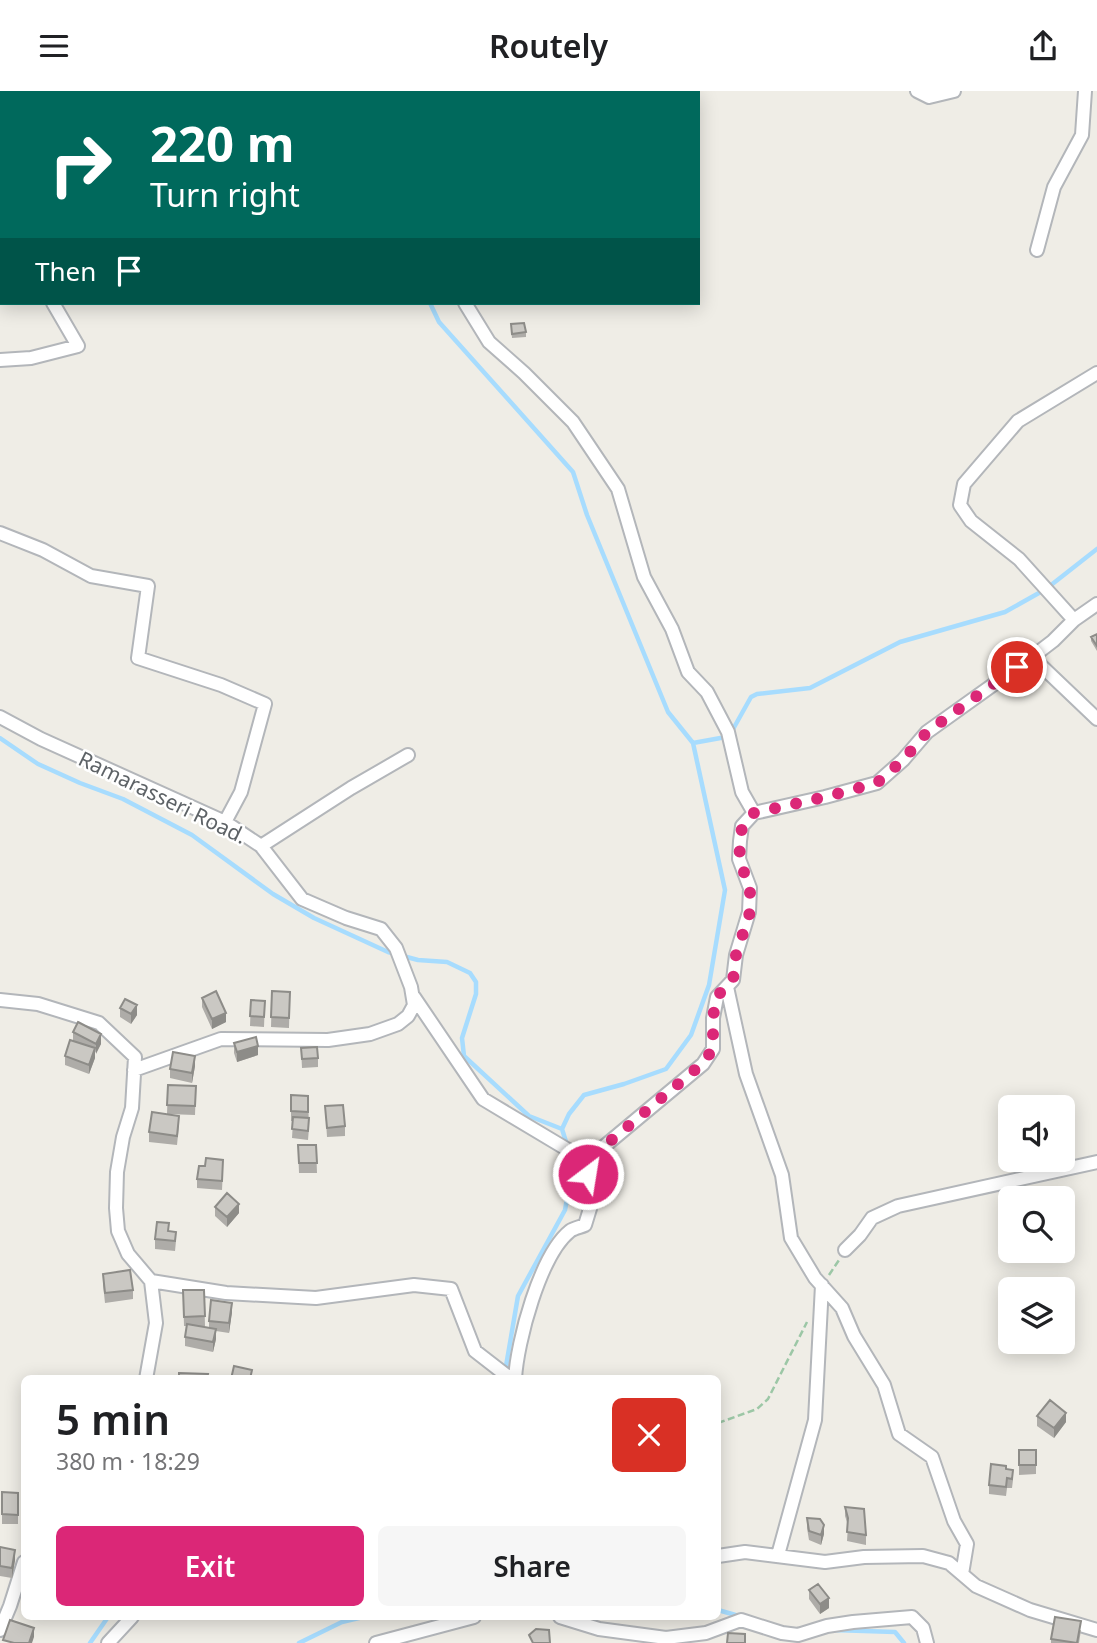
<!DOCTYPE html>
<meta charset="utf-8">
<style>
:root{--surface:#fff;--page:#f6f6f6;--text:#202124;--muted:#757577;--accent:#db2777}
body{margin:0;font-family:"Noto Sans",sans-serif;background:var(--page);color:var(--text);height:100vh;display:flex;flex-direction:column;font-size:26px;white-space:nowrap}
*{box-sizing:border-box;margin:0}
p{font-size:23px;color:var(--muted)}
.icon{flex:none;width:38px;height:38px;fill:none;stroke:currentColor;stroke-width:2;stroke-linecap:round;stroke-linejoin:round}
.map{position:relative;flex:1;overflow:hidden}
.panel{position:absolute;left:21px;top:1284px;width:700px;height:245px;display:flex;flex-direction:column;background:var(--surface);border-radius:10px;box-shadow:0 4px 18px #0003}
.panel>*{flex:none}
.hud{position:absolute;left:0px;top:0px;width:700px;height:214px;box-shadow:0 4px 18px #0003;background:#00695c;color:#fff;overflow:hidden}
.fabs{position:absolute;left:998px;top:1004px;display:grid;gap:14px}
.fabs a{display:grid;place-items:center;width:77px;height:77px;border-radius:10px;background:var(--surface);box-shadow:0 4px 18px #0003;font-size:35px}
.pin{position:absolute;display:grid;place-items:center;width:60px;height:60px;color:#fff;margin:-30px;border:4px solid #fff;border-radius:50%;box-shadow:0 2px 7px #0007}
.me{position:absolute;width:77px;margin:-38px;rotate:31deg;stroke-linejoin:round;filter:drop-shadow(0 0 5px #0008)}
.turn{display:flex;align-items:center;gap:24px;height:147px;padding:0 35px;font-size:32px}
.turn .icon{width:91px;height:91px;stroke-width:2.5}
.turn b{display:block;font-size:49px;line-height:60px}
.then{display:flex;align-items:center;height:66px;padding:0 35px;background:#0003;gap:14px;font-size:26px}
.round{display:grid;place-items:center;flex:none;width:74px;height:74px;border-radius:10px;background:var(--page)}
.headline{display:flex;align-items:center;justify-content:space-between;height:119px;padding:0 35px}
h1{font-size:42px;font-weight:600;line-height:52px}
.action{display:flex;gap:14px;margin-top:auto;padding:14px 35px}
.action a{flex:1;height:80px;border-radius:10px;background:var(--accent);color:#fff;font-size:28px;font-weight:600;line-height:80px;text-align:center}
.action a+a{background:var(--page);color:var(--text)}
header{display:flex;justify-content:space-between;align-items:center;height:91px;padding:0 35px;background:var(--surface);font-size:32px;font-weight:600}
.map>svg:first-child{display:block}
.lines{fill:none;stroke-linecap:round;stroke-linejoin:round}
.stream{stroke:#a7dcfe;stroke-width:4.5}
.street-casing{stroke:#b3b6ba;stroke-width:16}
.path{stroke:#9cc7a6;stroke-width:2.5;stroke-dasharray:7 3.5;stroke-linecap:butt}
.street{stroke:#fff;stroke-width:12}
.wall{fill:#aeaca8}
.shaded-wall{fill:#8d8c88}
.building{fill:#cac8c3;stroke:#8d8c88;stroke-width:2}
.route{stroke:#db2777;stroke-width:12;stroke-dasharray:0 21.6}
.labels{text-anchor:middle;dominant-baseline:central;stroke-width:5;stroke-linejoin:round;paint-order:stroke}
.street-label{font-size:21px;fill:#5d6266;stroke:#fff}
</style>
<header><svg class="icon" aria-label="menu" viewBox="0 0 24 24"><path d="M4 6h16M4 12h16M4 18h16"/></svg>Routely<svg class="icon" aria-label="share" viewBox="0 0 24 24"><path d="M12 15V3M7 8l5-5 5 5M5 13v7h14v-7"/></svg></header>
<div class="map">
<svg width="1097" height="1552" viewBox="0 0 1097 1552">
<rect width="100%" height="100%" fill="#efede6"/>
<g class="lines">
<path class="stream" d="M336 0 337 2
M430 212 439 231 573 381 587 424 668 621 693 652 725 799 709 894 691 944 666 978 624 993 584 1004 569 1023 562 1038 567 1054
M732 640 751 606 757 603 810 597 900 551 1005 521 1046 498 1097 458
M0 647 38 673 80 692 123 708 192 744 273 803 314 827 388 861 418 869 447 871 470 882 476 891V903L462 947 464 965 529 1025 562 1038
M693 652 726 646
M505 1281 518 1205 565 1119 570 1091 566 1069
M718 1519 739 1525
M833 1539 895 1541 904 1552
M90 1552 108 1526
M299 1552 342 1531 363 1526"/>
<defs>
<path id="street" d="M355 0V2
M917 0 929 6 954 0
M365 2 367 0
M1037 159 1054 96 1082 44 1085 0
M465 212 489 251 524 282 573 331 618 398 644 486 672 538 688 581 707 601 728 641 742 701 754 722
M0 269 31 267 78 255 53 212
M1097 282 1018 330 964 393 960 414 971 430 1019 468 1074 529 1097 513
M0 442 43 459 91 485 148 495 138 567 221 594 265 613 241 701 225 731
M1032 566 1097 628
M0 626 41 648 225 731 261 755 302 808 346 827 381 838 396 857 411 896 414 914 408 925 398 933 370 943 328 949 221 948 134 979
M754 722 825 706 877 692 903 669 927 641 1032 566 1053 550 1074 529
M261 755 351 697 408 664
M727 896 746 983 782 1084 791 1147 815 1187 842 1217 854 1245 884 1294 899 1343 932 1366 954 1430 967 1453 962 1483
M414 906 483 1008 590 1072
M0 909 38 913 99 932 135 966 132 1017 123 1046 117 1081 116 1117 118 1140 128 1163 151 1190 156 1232 146 1288
M845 1159 860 1144 872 1127 898 1115 1097 1071
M151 1190 226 1202 316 1207 414 1194 451 1198 475 1260 511 1288
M515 1288C517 1251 540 1164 570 1140 574 1137 581 1136 585 1134L596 1098 588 1083 590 1072 601 1058 703 973 713 958V927L717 906 733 889 736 864 749 821 750 797 739 768 740 750 742 735 754 722
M778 1464 815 1329 822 1194
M718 1465 745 1461 825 1471 864 1466 923 1465 949 1472 976 1495 1030 1519 1097 1539
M560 1526 599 1538 666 1547 706 1542 741 1529 782 1542 798 1544 827 1535 853 1531 912 1526 923 1537 927 1552
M0 1539 10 1515 24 1471
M108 1552 132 1526
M376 1552 474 1526"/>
</defs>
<use href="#street" class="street-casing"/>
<path class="path" d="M829 1184 839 1169
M718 1332 757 1318 768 1308 807 1231"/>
<use href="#street" class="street"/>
</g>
<path class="wall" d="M511 233 526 241V246L512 247Z
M1097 543V560L1091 550V546Z
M272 900 290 901 289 937 271 936Z
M202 907 226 931 212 938 202 916Z
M251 909 265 910 264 936 250 935Z
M120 917 137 924 131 933 120 926Z
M73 941 101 953 95 962V967L89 983 65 974V965L73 949Z
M234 952 258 964 237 971 234 962Z
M301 957 318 967V976L302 977Z
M195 975 192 992 170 987V978Z
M168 994 196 995 195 1024 167 1023Z
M291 1004 308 1005 309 1037 308 1049 292 1047 293 1030H291Z
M325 1015 345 1035V1045L327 1046Z
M179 1034 177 1054 149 1051V1041Z
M298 1054H316L317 1082H299Z
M223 1078 222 1099 197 1097V1088Z
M215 1116 239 1122 227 1136 215 1125Z
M169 1140 176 1150 175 1160 155 1158V1148Z
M103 1183 133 1199V1208L105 1212 103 1193Z
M183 1199H204L205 1235H198L209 1237V1230L232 1221 229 1242 216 1240V1248L213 1261 185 1255V1246L187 1235H184Z
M1037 1325 1066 1331 1054 1347 1037 1335Z
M1019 1359H1036V1383L1019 1384Z
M1006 1378 1013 1389 1012 1397H1007L1006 1405 989 1403V1394Z
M2 1401 18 1402V1433H2Z
M845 1416 866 1444V1454L847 1450 848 1434 845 1425Z
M807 1427 824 1443 821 1454 809 1449 807 1437Z
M0 1456 15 1469 12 1487 0 1485Z
M809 1499 829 1517 820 1523 809 1508Z
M1081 1539 1079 1552H1051V1548Z"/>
<path class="shaded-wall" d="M137 914V924L131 933V923Z
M226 922V931L212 938V928Z
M101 943V953L96 963V953Z
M258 955V964L237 971V961Z
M95 957V967L89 983V974Z
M195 965V975L192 992V982Z
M239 1113V1122L227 1136V1126Z
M232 1212V1221L229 1242V1232Z
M216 1238V1248L213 1261V1251Z
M1066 1322V1331L1054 1347V1337Z
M824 1434V1443L821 1454V1444Z
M15 1459V1469L12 1487V1477Z
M829 1507V1517L820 1523V1513Z
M34 1537V1546L32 1552H29Z"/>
<path class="building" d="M524 232 526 241 512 243 511 233Z
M1097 543V555L1091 546Z
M216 900 226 922 212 928 202 907Z
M272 900 290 901 289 927 271 926Z
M125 908 137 914 131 923 120 917Z
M251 909 265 910 264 926 250 925Z
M78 931 101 943 96 953 73 941Z
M256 946 258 955 237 961 234 952Z
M70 949 95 957 89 974 65 965Z
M317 956 318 967 302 968 301 957Z
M173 961 195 965 192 982 170 978Z
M168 994 196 995 195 1015 167 1014Z
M291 1004 308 1005V1021L291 1020Z
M343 1014 345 1035 327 1037 325 1015Z
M152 1021 179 1025 177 1045 149 1041Z
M293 1026 309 1027 308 1040 292 1038Z
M298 1054H316L317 1072H299Z
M206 1067 223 1069 222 1090 197 1088 199 1075H205Z
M227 1102 239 1113 227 1126 215 1116Z
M157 1131 169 1132 168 1140 176 1141 175 1150 155 1148Z
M130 1179 133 1199 105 1202 103 1183Z
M183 1199H204L205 1225 184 1226Z
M211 1209 232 1212 229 1232 209 1230Z
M187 1233 216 1238 213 1251 185 1246Z
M234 1275 252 1279 250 1288H231Z
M179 1282 208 1283 207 1288H179Z
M1050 1309 1066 1322 1054 1337 1037 1325Z
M1019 1359H1036V1374H1019Z
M991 1373 1006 1375V1378L1013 1379 1012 1388 1007 1387 1006 1396 989 1394Z
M2 1401 18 1402V1424L2 1423Z
M845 1416 864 1418 866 1444 847 1441 848 1427Z
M807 1427 820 1428 824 1434 821 1444 809 1440Z
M0 1456 15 1459 12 1477 0 1475Z
M818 1493 829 1507 820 1513 809 1499Z
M1055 1526 1081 1530 1077 1552 1051 1548Z
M10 1529 34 1537 29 1552H14L3 1549Z
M536 1538 549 1539 550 1552H533L529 1544Z
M728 1542 745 1543V1552H727Z"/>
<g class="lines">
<path class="route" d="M588 1083 590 1072 601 1058 703 972 713 958V927L716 906 733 889 736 864 750 821V797L739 768 742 735 754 722 825 706 877 692 903 669 927 641 1017 576"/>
</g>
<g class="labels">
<g class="street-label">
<text transform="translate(163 706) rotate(26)">Ramarasseri Road.</text>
</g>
</g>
</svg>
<div class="fabs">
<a><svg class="icon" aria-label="sound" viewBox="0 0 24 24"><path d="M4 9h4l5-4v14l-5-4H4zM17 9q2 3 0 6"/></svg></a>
<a><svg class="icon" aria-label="search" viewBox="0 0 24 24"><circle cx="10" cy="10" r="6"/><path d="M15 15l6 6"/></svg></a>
<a><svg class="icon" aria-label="layers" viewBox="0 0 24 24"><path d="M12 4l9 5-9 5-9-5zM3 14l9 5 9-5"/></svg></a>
</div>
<div class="pin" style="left:1017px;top:576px;background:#d93025"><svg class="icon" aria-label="arrive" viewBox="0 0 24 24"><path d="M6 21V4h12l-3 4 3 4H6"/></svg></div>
<svg class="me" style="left:588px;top:1083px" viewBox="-20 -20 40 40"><circle r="17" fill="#db2777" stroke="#fff" stroke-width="3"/><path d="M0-11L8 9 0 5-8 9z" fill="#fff"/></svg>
<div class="hud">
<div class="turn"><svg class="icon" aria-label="right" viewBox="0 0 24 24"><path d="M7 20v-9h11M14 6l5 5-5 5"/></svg><div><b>220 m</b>Turn right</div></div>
<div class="then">Then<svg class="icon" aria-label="arrive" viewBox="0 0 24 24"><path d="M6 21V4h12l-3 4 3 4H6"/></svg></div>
</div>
<section class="panel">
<div class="headline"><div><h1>5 min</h1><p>380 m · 18:29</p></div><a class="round" style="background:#d93025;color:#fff"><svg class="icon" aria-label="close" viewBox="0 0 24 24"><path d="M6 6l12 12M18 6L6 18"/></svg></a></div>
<div class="action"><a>Exit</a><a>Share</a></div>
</section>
</div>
